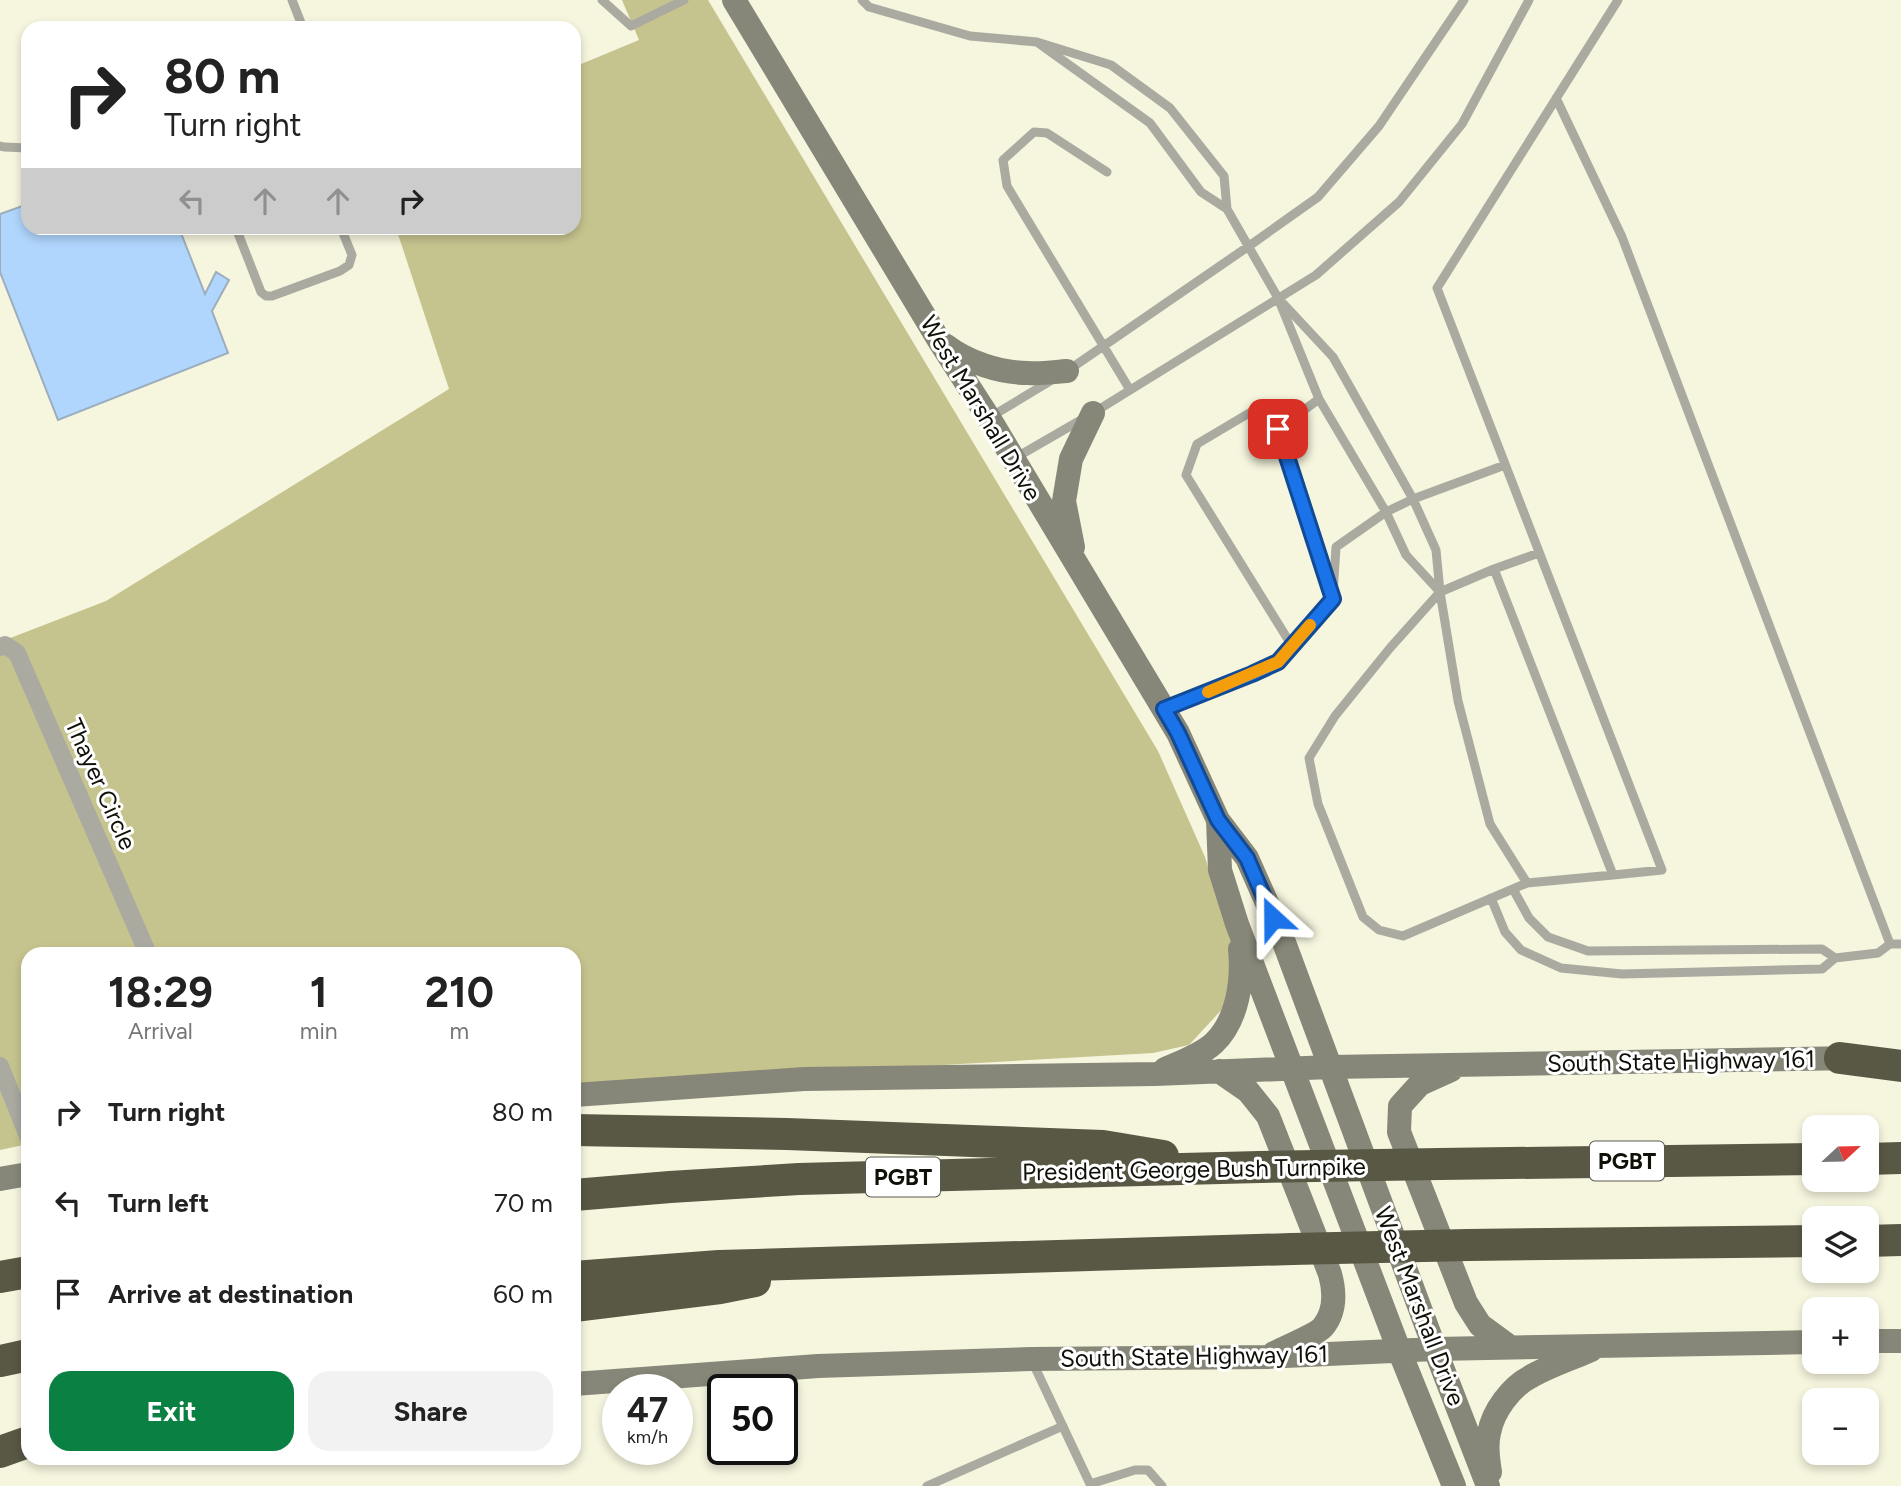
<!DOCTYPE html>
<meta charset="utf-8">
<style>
:root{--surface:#fff;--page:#f2f2f2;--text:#222;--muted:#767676;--accent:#0b8043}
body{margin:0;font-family:Figtree,sans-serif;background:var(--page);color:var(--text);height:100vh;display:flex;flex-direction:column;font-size:26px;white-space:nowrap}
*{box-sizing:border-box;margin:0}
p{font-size:23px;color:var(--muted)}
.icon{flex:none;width:38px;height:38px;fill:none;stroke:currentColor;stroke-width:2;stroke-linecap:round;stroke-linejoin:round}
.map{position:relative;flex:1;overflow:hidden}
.drawer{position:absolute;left:21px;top:947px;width:560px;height:518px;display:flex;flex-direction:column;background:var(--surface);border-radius:21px;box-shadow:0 4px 10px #0003}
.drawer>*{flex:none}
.hud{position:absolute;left:21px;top:21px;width:560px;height:214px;border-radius:21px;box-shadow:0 4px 10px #0003;background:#fff;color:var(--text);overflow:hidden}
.needle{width:46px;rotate:68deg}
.controls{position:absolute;left:1802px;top:1115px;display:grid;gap:14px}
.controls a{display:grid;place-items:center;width:77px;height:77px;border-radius:14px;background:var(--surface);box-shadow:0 4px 10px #0003;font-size:35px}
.speed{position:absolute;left:602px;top:1374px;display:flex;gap:14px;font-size:35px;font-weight:700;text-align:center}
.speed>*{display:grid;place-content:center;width:91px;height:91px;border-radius:50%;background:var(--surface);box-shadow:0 4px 10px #0003;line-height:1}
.speed small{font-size:18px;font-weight:400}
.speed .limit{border:4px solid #111;border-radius:10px;background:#fff;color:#111}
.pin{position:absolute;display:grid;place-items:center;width:60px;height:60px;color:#fff;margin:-30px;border-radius:14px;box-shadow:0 4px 10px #0006}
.me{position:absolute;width:77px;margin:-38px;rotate:336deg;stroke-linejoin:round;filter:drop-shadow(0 0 5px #0008)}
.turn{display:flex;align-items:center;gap:24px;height:147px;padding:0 28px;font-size:32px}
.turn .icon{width:91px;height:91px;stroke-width:2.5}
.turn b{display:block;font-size:49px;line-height:60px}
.lanes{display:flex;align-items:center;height:66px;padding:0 28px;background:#0003;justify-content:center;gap:35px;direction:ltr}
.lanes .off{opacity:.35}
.eta{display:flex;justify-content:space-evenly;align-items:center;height:119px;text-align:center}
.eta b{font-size:42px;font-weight:700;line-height:49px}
.cta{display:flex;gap:14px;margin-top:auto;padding:14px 28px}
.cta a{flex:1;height:80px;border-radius:21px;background:var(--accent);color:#fff;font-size:28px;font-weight:700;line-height:80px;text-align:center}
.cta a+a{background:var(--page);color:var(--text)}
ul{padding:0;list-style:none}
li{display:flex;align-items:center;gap:21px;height:91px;padding:0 28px}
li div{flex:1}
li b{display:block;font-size:26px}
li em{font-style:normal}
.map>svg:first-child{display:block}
.green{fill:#c6c48e}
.building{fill:#b0d6fd;stroke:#9cadbd;stroke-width:2}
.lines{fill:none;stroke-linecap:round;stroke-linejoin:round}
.service{stroke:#aaaaa1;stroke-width:9}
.minor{stroke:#aaaaa1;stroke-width:18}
.secondary{stroke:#878779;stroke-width:24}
.motorway{stroke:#595845;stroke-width:32}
.motorway-bridge{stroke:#595845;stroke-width:32}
.route-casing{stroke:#114b97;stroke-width:18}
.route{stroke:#1a73e8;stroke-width:12}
.slow{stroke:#f59e0b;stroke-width:12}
.labels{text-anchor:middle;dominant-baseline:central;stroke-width:6;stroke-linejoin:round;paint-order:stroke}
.shield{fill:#fff;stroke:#585852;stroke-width:2}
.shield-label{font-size:23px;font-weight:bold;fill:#101008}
.street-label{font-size:24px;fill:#101008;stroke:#fff}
</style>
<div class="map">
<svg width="1901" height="1486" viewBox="0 0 1901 1486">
<rect width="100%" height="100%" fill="#f6f5de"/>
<path class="green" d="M622 0H708L1158 751 1205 857 1234 952 1226 1005 1189 1045 1153 1053 574 1086V954H28V1144L0 1150V642L106 601 449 389 396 228H574V67L639 40Z"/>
<path class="building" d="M28 204V228H179L205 294 216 272 229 280 212 311 228 353 58 420 0 272V214Z"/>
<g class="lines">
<path class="service" d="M292 0 303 28
M602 0 631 26 684 0
M862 0 869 7 970 36 1037 42 1111 65 1170 108 1224 176 1227 209
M1037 42 1150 123 1201 192 1227 209 1278 298 1319 399 1386 512 1406 555 1440 592
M1556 98 1622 237 1890 944H1901
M0 146 4 147 28 148
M1107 172 1047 133 1034 132 1003 160 1007 186 1130 390
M236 228 261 292 266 296H272L340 271 349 265 352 255 341 228
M1278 298 1333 357 1413 499 1436 550 1440 592 1458 701 1490 824 1527 883 1613 875 1494 569
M1070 369 1249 246 1318 197 1379 126 1464 0
M992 416 1052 380
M1278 429 1319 399
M1015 458 1093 413 1316 275 1399 202 1462 124 1529 0
M1333 594 1336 547 1386 512 1413 499 1505 465
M1166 708 1252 674 1278 662 1333 599 1278 429 1256 409 1197 444 1186 475 1292 646
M1613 875 1662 870 1437 288 1618 0
M1527 883 1403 936 1379 930 1363 917 1318 804 1309 758 1335 716 1390 648 1440 592 1494 569 1539 553
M1513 889 1529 918 1548 937 1588 951 1822 949 1835 958
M1491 898 1505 932 1521 950 1561 968 1622 974 1822 969 1835 958 1878 953 1890 944
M160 954H176
M1032 1361 1091 1486
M1090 1484 1135 1470H1148L1162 1486
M927 1486 1063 1426"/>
<path class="minor" d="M0 647 5 645 17 653 148 954
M0 1066 28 1136"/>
<path class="secondary" d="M734 0 940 342 989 418 1178 733 1218 820 1247 858 1282 937 1435 1349 1488 1486
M945 345C967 362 1000 373 1028 373 1041 374 1054 372 1067 371
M1073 547 1064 501 1071 459 1093 413
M1218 820 1220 870 1237 924 1399 1350 1454 1486
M1165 1069C1181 1062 1201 1055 1214 1043 1238 1020 1243 980 1240 949
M1451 1070 1420 1084 1400 1106 1399 1132 1466 1303 1480 1325 1510 1347
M1219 1071 1248 1091 1268 1116 1330 1274C1335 1292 1336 1311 1323 1327 1317 1334 1284 1348 1274 1353
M574 1095 804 1079 1155 1074 1330 1067 1857 1058
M0 1179 28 1174
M1867 1341H1901
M574 1384 818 1366 1031 1359 1267 1357 1435 1349 1815 1342
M1490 1472C1488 1460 1486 1445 1489 1433 1493 1411 1511 1387 1530 1377 1549 1366 1571 1359 1591 1350"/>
<path class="motorway" d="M1840 1058 1901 1066
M574 1130 787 1134 1103 1146 1163 1156
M1867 1159 1901 1158
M1440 1164 1815 1159
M574 1195 670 1187 799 1179 1260 1167
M1867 1241 1901 1240
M1468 1245 1815 1241
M0 1277 28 1272
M574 1277 719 1266 1292 1249
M574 1306 720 1288 755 1281
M0 1361 28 1355
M0 1452 28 1442"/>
<path class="motorway-bridge" d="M1260 1167 1440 1164
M1292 1249 1468 1245"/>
</g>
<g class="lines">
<defs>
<path id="route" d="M1273 918 1247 858 1218 820 1178 733 1164 709 1252 674 1278 662 1333 599 1278 429"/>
</defs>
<use href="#route" class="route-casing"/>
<use href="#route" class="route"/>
<path class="slow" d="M1208 692 1278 662 1310 625"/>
</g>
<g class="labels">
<g class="shield">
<rect x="1590" y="1141.5" width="74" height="39" rx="5"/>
<rect x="866" y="1157.5" width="74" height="39" rx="5"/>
</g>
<g class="shield-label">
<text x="1627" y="1161">PGBT</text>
<text x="903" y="1177">PGBT</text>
</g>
<g class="street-label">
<text transform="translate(981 408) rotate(59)">West Marshall Drive</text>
<text transform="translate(101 784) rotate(66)">Thayer Circle</text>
<text transform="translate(1681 1061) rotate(-1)">South State Highway 161</text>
<text transform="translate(1194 1169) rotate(-1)">President George Bush Turnpike</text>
<text transform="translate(1420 1306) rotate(69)">West Marshall Drive</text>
<text transform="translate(1194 1356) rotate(-1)">South State Highway 161</text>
</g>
</g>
</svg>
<div class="controls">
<a><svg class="needle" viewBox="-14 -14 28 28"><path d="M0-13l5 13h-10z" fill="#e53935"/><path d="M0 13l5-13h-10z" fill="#767676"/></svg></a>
<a><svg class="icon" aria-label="layers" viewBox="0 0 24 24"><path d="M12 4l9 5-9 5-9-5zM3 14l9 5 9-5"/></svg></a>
<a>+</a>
<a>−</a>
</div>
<div class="speed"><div>47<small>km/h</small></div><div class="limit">50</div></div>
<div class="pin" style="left:1278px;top:429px;background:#d93025"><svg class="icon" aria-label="arrive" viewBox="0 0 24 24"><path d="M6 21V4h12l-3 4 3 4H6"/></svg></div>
<svg class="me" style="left:1273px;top:918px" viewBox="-20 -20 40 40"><path d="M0-17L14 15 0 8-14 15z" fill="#1a73e8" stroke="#fff" stroke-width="4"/></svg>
<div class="hud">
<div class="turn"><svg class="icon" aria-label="right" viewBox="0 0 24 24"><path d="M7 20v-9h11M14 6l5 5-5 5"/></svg><div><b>80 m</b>Turn right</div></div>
<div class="lanes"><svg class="icon off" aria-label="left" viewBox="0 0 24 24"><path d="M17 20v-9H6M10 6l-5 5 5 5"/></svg><svg class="icon off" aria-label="ahead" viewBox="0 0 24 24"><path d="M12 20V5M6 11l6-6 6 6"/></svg><svg class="icon off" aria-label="ahead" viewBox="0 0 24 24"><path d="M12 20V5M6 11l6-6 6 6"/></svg><svg class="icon" aria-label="right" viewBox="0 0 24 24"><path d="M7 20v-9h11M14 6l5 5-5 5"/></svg></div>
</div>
<section class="drawer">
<div class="eta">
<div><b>18:29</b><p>Arrival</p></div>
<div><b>1</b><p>min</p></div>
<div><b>210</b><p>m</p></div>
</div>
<ul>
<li><svg class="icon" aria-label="right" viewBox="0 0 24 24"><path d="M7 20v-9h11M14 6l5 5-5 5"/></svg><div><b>Turn right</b></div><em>80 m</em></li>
<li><svg class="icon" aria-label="left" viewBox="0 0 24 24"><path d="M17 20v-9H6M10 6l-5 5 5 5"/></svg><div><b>Turn left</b></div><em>70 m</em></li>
<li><svg class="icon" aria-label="arrive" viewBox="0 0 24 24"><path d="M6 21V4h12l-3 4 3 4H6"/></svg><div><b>Arrive at destination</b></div><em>60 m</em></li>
</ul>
<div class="cta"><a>Exit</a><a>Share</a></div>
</section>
</div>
